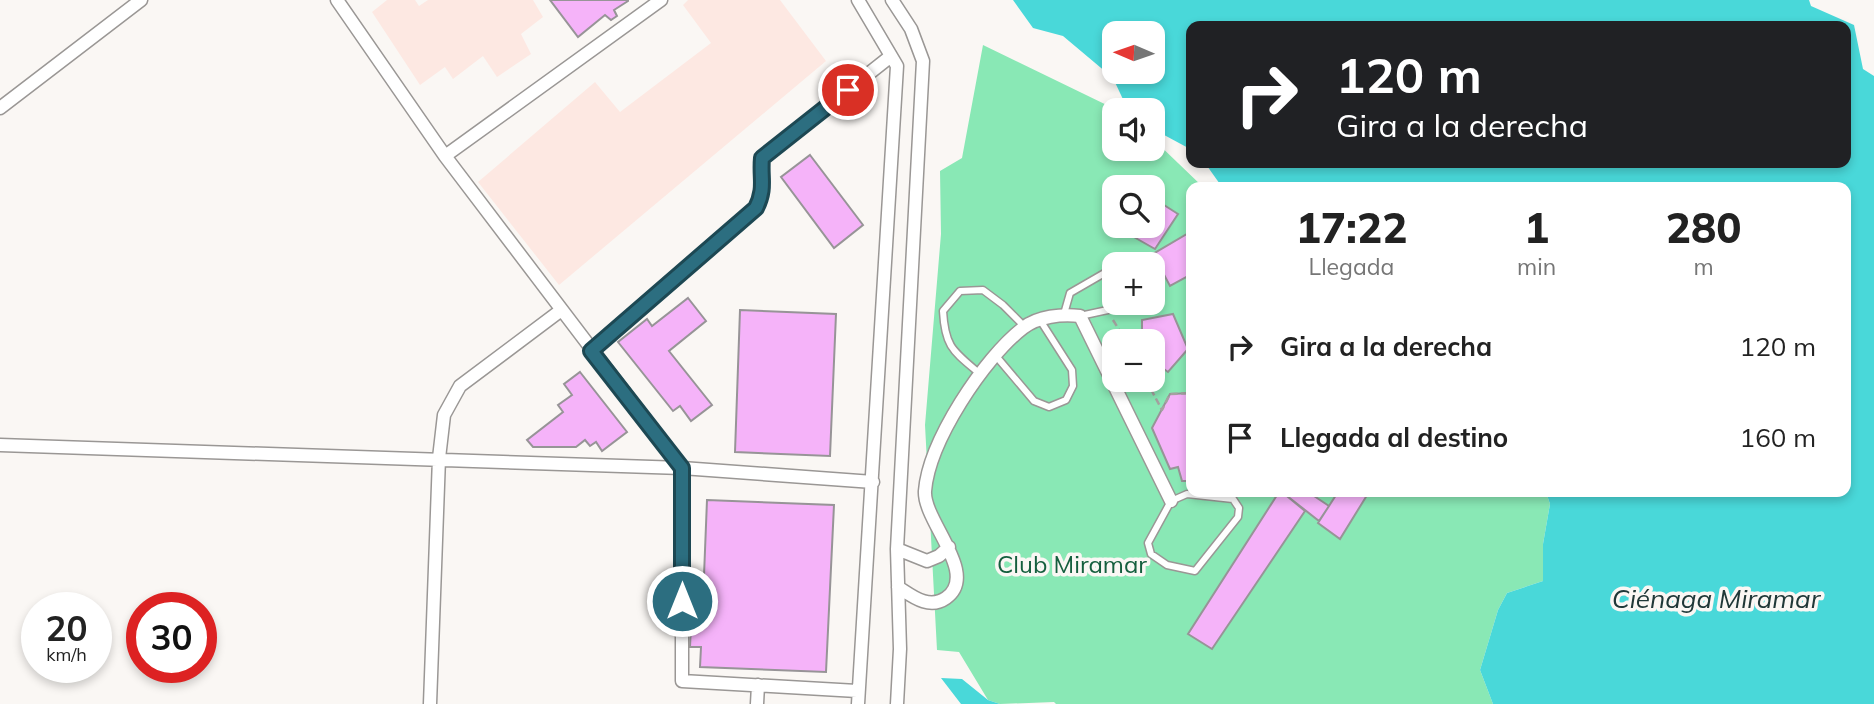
<!DOCTYPE html>
<html lang="es">
<meta charset="utf-8">
<style>
:root{--surface:#fff;--page:#f6f6f6;--text:#222;--muted:#767676}
body{margin:0;font-family:Mulish,sans-serif;background:var(--page);color:var(--text);height:100vh;display:flex;flex-direction:column;font-size:26px;white-space:nowrap}
*{box-sizing:border-box;margin:0}
p{font-size:23px;color:var(--muted)}
.icon{flex:none;width:38px;height:38px;fill:none;stroke:currentColor;stroke-width:2;stroke-linecap:round;stroke-linejoin:round}
.map{position:relative;flex:1;overflow:hidden}
.side{position:absolute;left:1186px;top:182px;width:665px;height:315px;display:flex;flex-direction:column;background:var(--surface);border-radius:14px;box-shadow:0 4px 10px #0003}
.side>*{flex:none}
.top-card{position:absolute;left:1186px;top:21px;width:665px;height:147px;border-radius:14px;box-shadow:0 4px 10px #0003;background:#202124;color:#fff;overflow:hidden}
.needle{width:46px;rotate:272deg}
.tools{position:absolute;left:1102px;top:21px;display:grid;gap:14px}
.tools a{display:grid;place-items:center;width:63px;height:63px;border-radius:14px;background:var(--surface);box-shadow:0 4px 10px #0003;font-size:35px}
.speed{position:absolute;left:21px;top:592px;display:flex;gap:14px;font-size:35px;font-weight:700;text-align:center}
.speed>*{display:grid;place-content:center;width:91px;height:91px;border-radius:50%;background:var(--surface);box-shadow:0 4px 10px #0003;line-height:1}
.speed small{font-size:18px;font-weight:400}
.speed .limit{border:10px solid #d22;background:#fff;color:#111}
.pin{position:absolute;display:grid;place-items:center;width:60px;height:60px;color:#fff;margin:-30px;border:4px solid #fff;border-radius:50%;box-shadow:0 2px 7px #0007}
.me{position:absolute;width:77px;margin:-38px;rotate:0deg;stroke-linejoin:round;filter:drop-shadow(0 0 5px #0008)}
.turn{display:flex;align-items:center;gap:24px;height:147px;padding:0 35px;font-size:32px}
.turn .icon{width:91px;height:91px;stroke-width:2.5}
.turn b{display:block;font-size:49px;line-height:60px}
.eta{display:flex;justify-content:space-evenly;align-items:center;height:119px;text-align:center}
.eta b{font-size:42px;font-weight:800;line-height:49px}
ul{padding:0;list-style:none}
li{display:flex;align-items:center;gap:21px;height:91px;padding:0 35px}
li div{flex:1}
li b{display:block;font-size:26px}
li em{font-style:normal}
.map>svg:first-child{display:block}
.industrial{fill:#fde8e2}
.green{fill:#89e8b5;fill-rule:evenodd}
.water{fill:#49d8d9;fill-rule:evenodd}
.building{fill:#f5b3f9;stroke:#979497;stroke-width:2}
.lines{fill:none;stroke-linecap:round;stroke-linejoin:round}
.service-casing{stroke:#9a9795;stroke-width:9}
.minor-casing{stroke:#9a9795;stroke-width:15}
.path{stroke:#a4a2a0;stroke-width:2.5;stroke-dasharray:7 3.5;stroke-linecap:butt}
.service{stroke:#fff;stroke-width:6}
.minor{stroke:#fff;stroke-width:12}
.route-casing{stroke:#1d4853;stroke-width:18}
.route{stroke:#2c6e80;stroke-width:12}
.labels{text-anchor:middle;dominant-baseline:central;stroke-width:7;stroke-linejoin:round;paint-order:stroke}
.park-label{font-size:24px;fill:#155f3e;stroke:#faf7f4}
.water-label{font-size:26px;font-style:italic;fill:#203838;stroke:#faf7f4}
</style>
<div class="map">
<svg width="1874" height="704" viewBox="0 0 1874 704">
<rect width="100%" height="100%" fill="#faf7f4"/>
<path class="industrial" d="M387 0H415L419 6 428 0H533L543 17 521 34 531 54 497 77 483 56 453 79 445 67 420 85 372 12Z
M688 0H780L826 61 559 285 478 182 595 82 620 112 711 43 683 5Z"/>
<path class="green" d="M983 45 1117 110H1115V149H1153V139L1203 187H1192V492H1546L1550 504 1543 544V581L1507 593 1498 610 1480 670 1493 704H1056L1054 702 1000 704 988 700 959 652 937 650 925 425 941 234 940 171 962 158ZM1115 187H1153V226H1115ZM1115 264H1153V303H1115ZM1115 341H1153V380H1115Z"/>
<path class="water" d="M1013 0H1809L1811 6 1854 25 1863 69 1874 76V704H1493L1480 670 1498 610 1507 593 1543 581V544L1550 504 1546 492H1846V187H1222L1205 163H1846V26H1192V150L1153 129V110H1128L1113 78 1063 36 1033 28ZM1115 33H1153V72H1115Z
M941 678 962 679 988 700 1000 704H961Z"/>
<path class="building" d="M550 0H628V1L614 10 617 16 611 20 605 15 578 37Z
M810 155 863 225 834 248 781 177Z
M1153 198 1178 214 1155 249 1111 224 1115 218V226H1153Z
M1192 231V274L1170 286 1153 254Z
M688 298 706 321 669 351 712 405 691 421 680 406 673 411 618 342 647 319 652 326Z
M740 310 836 314 830 456 735 452Z
M1173 314 1188 349 1168 372 1153 361V341H1142V320Z
M580 372 627 432 602 451 596 442 590 446 585 440 576 447H533L527 440 563 412 558 405 572 395 564 384Z
M1192 393V481H1182L1178 467 1170 469 1152 428 1170 394Z
M1279 492H1282L1305 511 1212 649 1188 634Z
M1282 492H1308L1329 506 1319 521Z
M1338 492H1369L1340 539 1318 523Z
M707 500 834 505 826 672 700 667 701 647H690L691 625 702 626Z"/>
<g class="lines">
<defs>
<path id="service" d="M1132 264H1134
M1153 277 1155 281 1153 292
M1064 314 1070 293 1115 267
M1080 316 1140 303
M996 356 1034 401 1049 407 1066 400 1073 386 1072 370 1040 320
M979 373C953 351 945 347 943 311L960 291 983 290 1003 305 1024 326
M1187 494 1233 499 1239 508 1238 517 1195 571 1167 565 1151 554 1148 543 1171 501Z"/>
<path id="minor" d="M337 0 445 156 682 468V681L857 691
M892 0 911 29 923 61 897 549 900 649 897 704
M0 108 141 0
M445 156 661 0
M591 351 756 208C766 188 760 178 762 158L891 56
M0 445 682 468 873 482
M897 549 927 561 939 556 949 547
M898 587C912 596 929 610 946 598 980 574 923 521 925 491 929 441 984 358 1023 328 1038 316 1062 314 1080 316L1171 501
M430 704 439 458 444 415 460 386 560 311
M757 704 758 685
M858 704 897 66 858 0"/>
</defs>
<use href="#service" class="service-casing"/>
<use href="#minor" class="minor-casing"/>
<path class="path" d="M1113 320 1126 341
M1146 380 1162 410 1170 394 1192 393"/>
<use href="#service" class="service"/>
<use href="#minor" class="minor"/>
</g>
<g class="lines">
<defs>
<path id="route" d="M682 601V468L591 351 756 208C766 188 760 178 762 158L848 90"/>
</defs>
<use href="#route" class="route-casing"/>
<use href="#route" class="route"/>
</g>
<g class="labels">
<g class="park-label">
<text x="1072" y="564">Club Miramar</text>
</g>
<g class="water-label">
<text x="1716" y="598">Ciénaga Miramar</text>
</g>
</g>
</svg>
<div class="tools">
<a><svg class="needle" viewBox="-14 -14 28 28"><path d="M0-13l5 13h-10z" fill="#e53935"/><path d="M0 13l5-13h-10z" fill="#767676"/></svg></a>
<a><svg class="icon" aria-label="sound" viewBox="0 0 24 24"><path d="M4 9h4l5-4v14l-5-4H4zM17 9q2 3 0 6"/></svg></a>
<a><svg class="icon" aria-label="search" viewBox="0 0 24 24"><circle cx="10" cy="10" r="6"/><path d="M15 15l6 6"/></svg></a>
<a>+</a>
<a>−</a>
</div>
<div class="speed"><div>20<small>km/h</small></div><div class="limit">30</div></div>
<div class="pin" style="left:848px;top:90px;background:#d93025"><svg class="icon" aria-label="arrive" viewBox="0 0 24 24"><path d="M6 21V4h12l-3 4 3 4H6"/></svg></div>
<svg class="me" style="left:682px;top:601px" viewBox="-20 -20 40 40"><circle r="17" fill="#2c6e80" stroke="#fff" stroke-width="3"/><path d="M0-11L8 9 0 5-8 9z" fill="#fff"/></svg>
<div class="top-card">
<div class="turn"><svg class="icon" aria-label="right" viewBox="0 0 24 24"><path d="M7 20v-9h11M14 6l5 5-5 5"/></svg><div><b>120 m</b>Gira a la derecha</div></div>
</div>
<section class="side">
<div class="eta">
<div><b>17:22</b><p>Llegada</p></div>
<div><b>1</b><p>min</p></div>
<div><b>280</b><p>m</p></div>
</div>
<ul>
<li><svg class="icon" aria-label="right" viewBox="0 0 24 24"><path d="M7 20v-9h11M14 6l5 5-5 5"/></svg><div><b>Gira a la derecha</b></div><em>120 m</em></li>
<li><svg class="icon" aria-label="arrive" viewBox="0 0 24 24"><path d="M6 21V4h12l-3 4 3 4H6"/></svg><div><b>Llegada al destino</b></div><em>160 m</em></li>
</ul>
</section>
</div>
